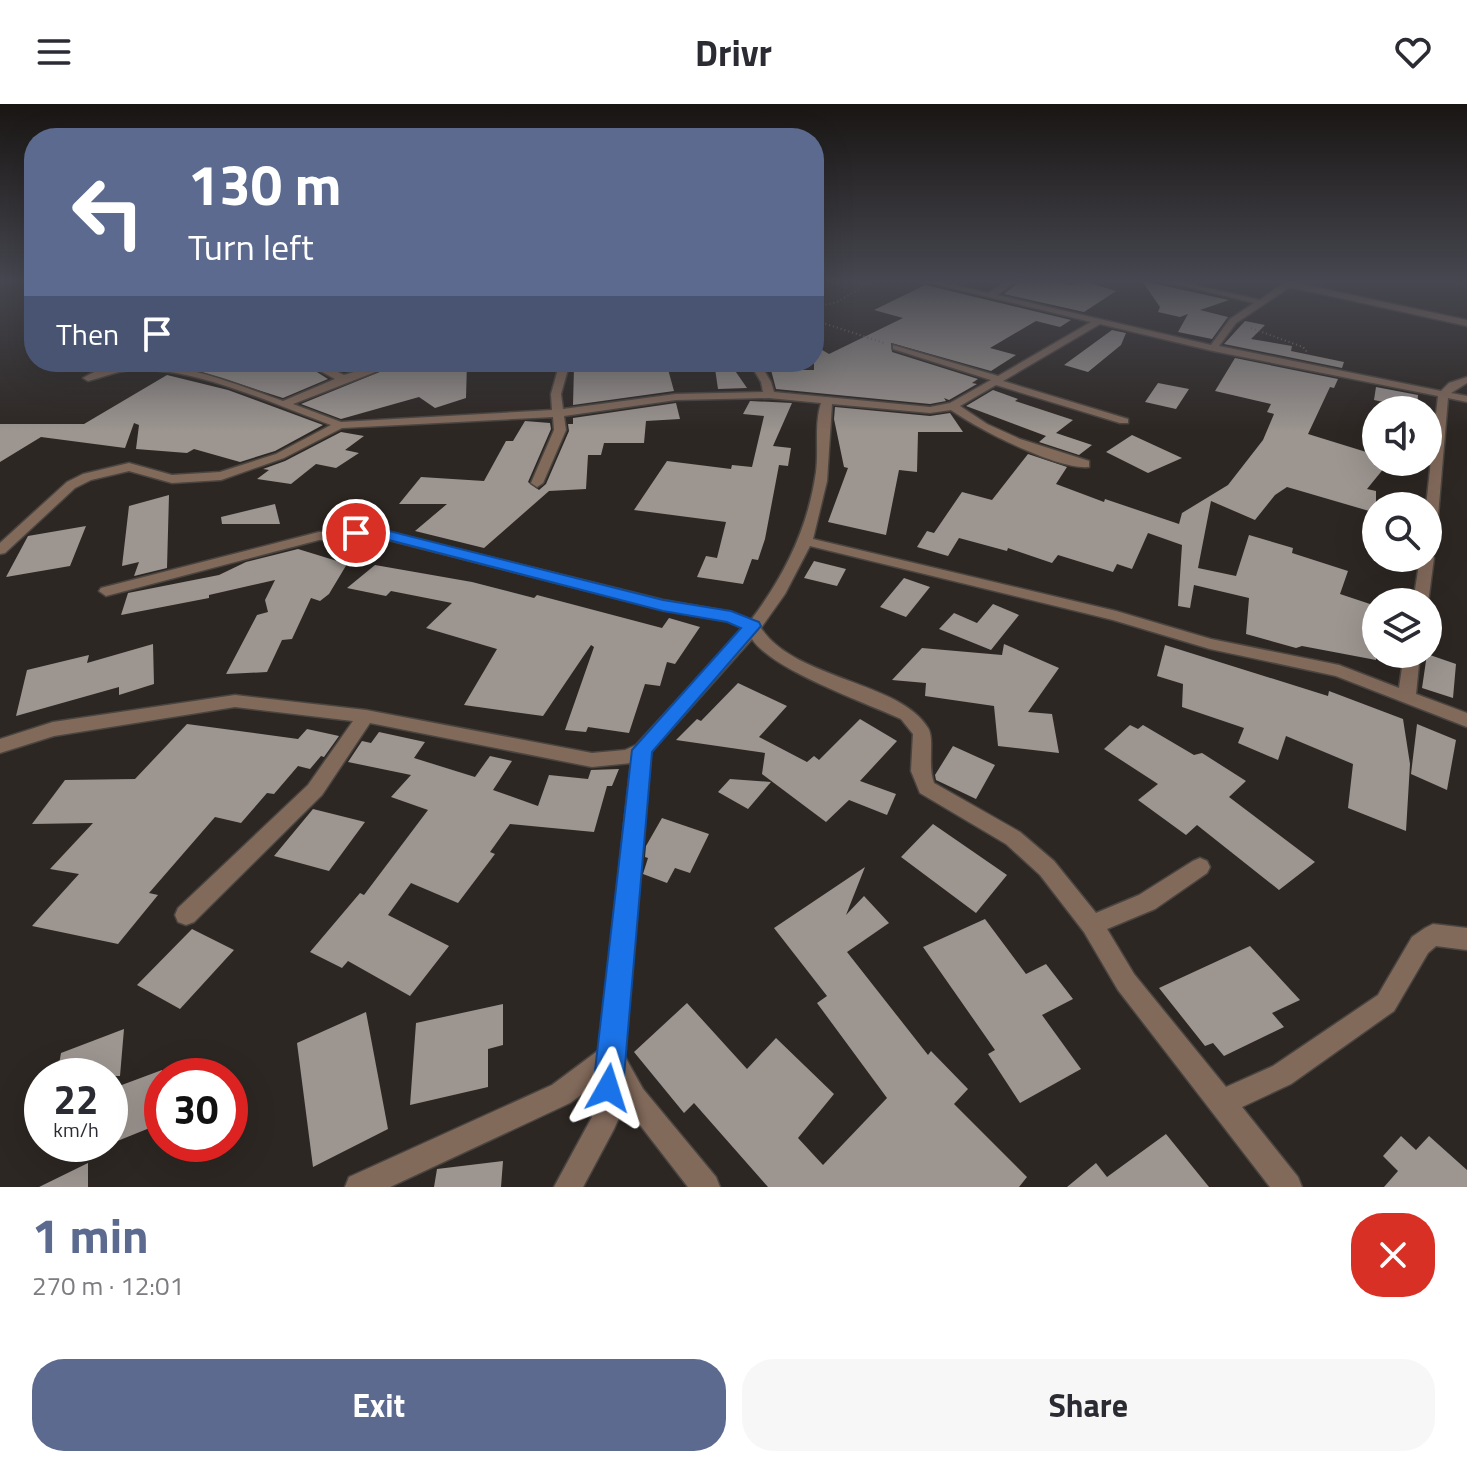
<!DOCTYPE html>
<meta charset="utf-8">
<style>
:root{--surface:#fff;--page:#f7f7f7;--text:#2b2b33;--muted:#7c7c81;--accent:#5b6a8e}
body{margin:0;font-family:"Titillium Web",sans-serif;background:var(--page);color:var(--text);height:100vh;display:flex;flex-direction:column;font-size:30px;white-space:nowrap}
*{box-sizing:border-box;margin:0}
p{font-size:26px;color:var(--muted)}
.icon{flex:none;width:44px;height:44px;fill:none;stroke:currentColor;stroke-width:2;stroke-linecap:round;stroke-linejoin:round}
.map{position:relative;height:1083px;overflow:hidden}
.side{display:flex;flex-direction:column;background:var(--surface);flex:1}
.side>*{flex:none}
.hud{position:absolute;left:24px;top:24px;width:800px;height:244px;border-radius:32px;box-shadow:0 8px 32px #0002;background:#5b6a8e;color:#fff;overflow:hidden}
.buttons{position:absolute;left:1362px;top:292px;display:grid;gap:16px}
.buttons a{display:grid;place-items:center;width:80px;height:80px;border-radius:50%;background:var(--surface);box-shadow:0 8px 32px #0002;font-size:40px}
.speed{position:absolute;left:24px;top:954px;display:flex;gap:16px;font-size:40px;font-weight:700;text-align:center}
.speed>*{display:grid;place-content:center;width:104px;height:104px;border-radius:50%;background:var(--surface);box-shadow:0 8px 32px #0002;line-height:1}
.speed small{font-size:20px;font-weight:400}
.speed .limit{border:12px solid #d22;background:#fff;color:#111}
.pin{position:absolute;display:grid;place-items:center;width:68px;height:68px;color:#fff;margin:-34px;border:4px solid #fff;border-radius:50%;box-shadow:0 2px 8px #0007}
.me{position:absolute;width:88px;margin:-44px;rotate:6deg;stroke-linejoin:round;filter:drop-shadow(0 0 6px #0008)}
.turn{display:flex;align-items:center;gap:28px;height:168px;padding:0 32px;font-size:36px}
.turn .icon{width:104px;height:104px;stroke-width:2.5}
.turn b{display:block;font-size:56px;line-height:68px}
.then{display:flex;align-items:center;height:76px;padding:0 32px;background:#0003;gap:16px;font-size:30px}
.round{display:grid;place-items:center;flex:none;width:84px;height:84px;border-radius:32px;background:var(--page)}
.head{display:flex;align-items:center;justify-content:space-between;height:136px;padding:0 32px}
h1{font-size:48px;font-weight:700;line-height:60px;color:var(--accent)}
.primary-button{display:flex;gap:16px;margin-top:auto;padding:16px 32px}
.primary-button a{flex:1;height:92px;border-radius:32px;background:var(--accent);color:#fff;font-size:32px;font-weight:700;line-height:92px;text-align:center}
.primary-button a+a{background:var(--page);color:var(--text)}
header{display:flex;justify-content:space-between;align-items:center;height:104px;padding:0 32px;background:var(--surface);font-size:36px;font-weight:700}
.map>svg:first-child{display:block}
.building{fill:#9c9590}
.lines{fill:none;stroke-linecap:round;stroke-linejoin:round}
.street-casing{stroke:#4a4541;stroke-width:3}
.path{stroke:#77726e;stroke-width:2;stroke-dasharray:1 3;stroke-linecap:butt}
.street{fill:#826a5b;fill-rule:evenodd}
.route{fill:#1a73e8;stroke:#114b97;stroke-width:2}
</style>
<header><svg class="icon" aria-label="menu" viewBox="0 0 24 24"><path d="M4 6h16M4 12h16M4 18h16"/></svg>Drivr<svg class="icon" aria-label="heart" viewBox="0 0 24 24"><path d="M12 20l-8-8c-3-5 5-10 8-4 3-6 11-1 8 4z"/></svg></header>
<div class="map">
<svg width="1467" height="1083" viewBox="0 0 1467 1083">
<rect width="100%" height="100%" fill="#2d2723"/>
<path class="building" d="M1020 177H1055L1070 181 1083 177 1116 187 1084 208 1004 190Z
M1142 177 1229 196 1200 206 1228 213 1212 235 1178 228 1188 210 1180 213 1158 208 1160 203Z
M925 181 1071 216 1060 223 1036 217 990 244 1016 251 991 267 891 239 892 248 978 275 972 279 977 280 949 296 944 294 946 297 930 300 776 285 771 266H814V241L829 250 903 214 874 206Z
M1245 217 1265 221 1251 235 1292 242 1291 247 1344 258 1342 264 1224 240Z
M1112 226 1126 229 1121 241 1088 268 1064 261Z
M1235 254 1338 275 1334 284 1330 283 1308 330 1376 351V358H1389L1367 385 1376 387V409L1287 383 1275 391 1255 416 1211 397 1198 464 1236 472 1249 431 1293 444 1292 449 1348 467 1340 490 1376 502V556L1302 542 1296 544 1246 530 1249 494 1194 481 1190 504 1178 502 1182 441 1148 429 1132 465 1117 460 1113 468 1058 451 1052 459 1008 444 1007 447 959 434 948 452 917 443 927 427 934 429 962 388 992 396 1028 350 1067 363 1056 380 1104 398 1105 395 1179 420 1182 409 1228 381 1263 336 1274 310 1267 308 1271 300 1215 287Z
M189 258H301L328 275 283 294 183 262Z
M404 258H467L466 294 435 304 419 293 341 315 301 300Z
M592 258H666L674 287 573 301 574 263 596 262Z
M714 258H729L747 284 718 285Z
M167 271 228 286 323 321 275 347 240 358 194 345 187 349 136 345 139 321 134 319 125 344 41 333 0 358V320H84Z
M1158 279 1189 285 1176 305 1145 298Z
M1376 283 1418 291 1417 305 1374 296Z
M993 286 1018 295 1015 297 1073 316 1056 329 1092 341 1079 351 1039 338 1046 332 966 302Z
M750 297 792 299 773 342 791 344 788 362 779 361 765 435 758 456 752 455 743 480 697 473 706 452 717 454 726 418 634 406 667 357 731 365 732 361 752 363 764 312 743 310Z
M676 299 680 315 646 317 644 339H604L601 351H588L586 385 549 387 484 444 415 427 447 400H399L421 373 484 377 506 337H513L525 317 550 319 551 325 528 378 539 386 546 380 569 327 568 320H573V314Z
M835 303 930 312 950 309 963 328H918L917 368 899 366 886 431 828 418 848 364 844 363 834 315Z
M341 328 364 332 345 346 359 349 336 364 316 360 291 380 257 375 269 366 263 365 285 357Z
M1132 331 1182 354 1148 369 1106 348Z
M169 391 167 464 134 472 139 458 122 462 129 402Z
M275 400 280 420H222L221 413Z
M86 422 70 462 6 473 28 432Z
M298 445 347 460 329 490 320 497 311 494 292 535 282 536 267 568 226 570 257 511 268 508 265 496 275 476 209 491V494L121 511 128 489 219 471 246 458Z
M814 457 846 465 837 482 804 474Z
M375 461 472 478 534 494 537 491 662 524 669 514 700 523 675 560 667 558 660 582 645 580 629 629 588 623 586 628 565 626 594 543 591 541 543 612 464 601 497 545 426 524 452 499 391 487 386 492 347 484Z
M904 474 930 483 906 513 880 503Z
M993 500 1019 511 991 546 939 525 954 509 977 519Z
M153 540 154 580 119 591V583L16 612 27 566 89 551 87 559Z
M1004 540 1059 564 1028 608 1052 610 1059 649 998 642 994 602 925 592 926 579 892 576 922 544 1002 551Z
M1165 541 1328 592 1329 587 1403 615 1410 660 1406 727 1348 704 1353 660 1286 632 1278 656 1238 639 1244 624 1182 603 1183 580 1157 572Z
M1427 550 1456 560 1453 594 1422 584Z
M738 579 787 602 759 633 807 658 814 652 819 656 860 615 897 637 860 677 896 690 887 711 849 696 826 718 762 670 765 649 676 636 697 615 701 617Z
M187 620 298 635 307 625 339 632 324 653 321 652 310 665 298 662 274 690 267 689 241 719 215 713 149 789 158 791 118 840 32 822 79 770 50 765 93 719 32 720 65 676 135 675Z
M1417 620 1456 636 1447 686 1411 670Z
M1130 621 1138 625 1143 621 1194 651 1202 649 1246 677 1229 693 1315 758 1279 786 1197 721 1186 731 1138 696 1158 680 1104 645Z
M379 628 425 638 414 654 475 673 490 652 512 657 493 686 538 702 549 671 588 675 591 666 619 665 612 682H607L594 728 510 720 490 748 495 750 458 799 411 779 388 811 449 842 410 892 348 857 342 864 310 848 360 789 364 791 428 706 391 693 411 671 348 658 362 637 371 639Z
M953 642 995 661 976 695 936 676 935 671Z
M730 675 771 678 748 705 718 688Z
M313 705 365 718 329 767 274 752Z
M662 714 709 730 690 769 675 764 667 779 643 770 648 754 645 753 646 742Z
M933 720 1007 771 976 809 901 753Z
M865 763 846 811 864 792 889 819 847 848 928 951 931 947 968 985 954 1000 1027 1073 1019 1083H768L694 999 684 1009 634 948 687 899 747 965 776 934 834 990 798 1034 823 1061 887 994 817 899 827 892 774 824Z
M985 815 1026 870 1046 860 1073 895 1042 911 1081 965 1020 999 988 950 995 946 923 843Z
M192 825 234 846 180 905 137 881Z
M1250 842 1300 896 1272 909 1284 923 1224 952 1213 939 1205 942 1159 884Z
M503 900V941L488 945V983L410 1001 416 919Z
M366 908 388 1025 313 1063 297 939Z
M124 925 120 972H57L61 949Z
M162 966V1019L110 1040 111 985Z
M1166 1030 1209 1083H1067L1096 1059 1107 1073Z
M1401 1032 1416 1046 1429 1032 1467 1066V1083H1384L1398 1067 1383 1052Z
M503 1057 501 1083H434L437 1065Z
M88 1059V1083H39Z"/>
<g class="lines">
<defs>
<path id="street" d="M923 177H935L988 189 1008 177H1017L997 191 1211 241 1230 215 1254 199 1164 177H1176L1260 196 1285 178 1298 177 1296 179 1467 216V222L1290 183 1236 219 1219 242 1441 287 1449 279 1467 273V279L1451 289 1467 292V298L1448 294 1435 448 1432 451 1434 454 1428 499 1413 498 1420 454H1428V402H1426L1438 292 1213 247 1100 220 1003 277 1128 315V319H1120L996 281 960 302 987 320 1020 335 1089 357V363C1057 366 978 325 951 306L930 309 832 300 827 377 813 435 1116 507 1211 535 1339 561 1399 584 1404 550H1420L1416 590 1467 609V623L1336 572 1210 545 1113 516 810 442 785 490 761 524C795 576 900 577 928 624 935 635 927 661 934 679L1020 728 1054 757 1096 809 1139 791 1193 757 1200 754 1207 757 1210 763 1207 769 1155 805 1107 825 1134 870 1226 983 1273 962 1378 891 1412 833 1425 824 1433 820 1467 824V846L1436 842 1428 849 1394 907 1291 980 1242 1003 1298 1073 1302 1083H1270L1118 886 1084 828 1040 771 1006 740 920 689 911 667 913 630 901 615C864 598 772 566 752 535L651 648 624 951 643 985 716 1073 720 1083H688L620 995 618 1016 614 1025 583 1083H554L592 1013 596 980 570 999 390 1083H345L349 1073 552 981 599 946 631 659 592 663 370 619 322 691 194 818 186 821 178 818 175 811 178 804 308 681 353 617 235 603 54 632 0 649V635L53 618 235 591 366 606 592 649 625 646 636 641 743 524 727 517 663 506 385 435 319 436 106 492 99 487 101 484 319 428 385 427 663 496 731 508 751 516C785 471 808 424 816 368 819 345 814 321 821 299L769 294 676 296 564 312 566 326 543 379 537 383 531 379 554 326 553 313 342 324 284 354 221 376 172 379 129 367 91 376 75 384 5 449 0 450V439L67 378 83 370 129 359 172 371 220 368 276 350 331 321C272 300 186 258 124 267 112 269 100 274 88 277L83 274C139 239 227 277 283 297L335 275 304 258H317L344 271 386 258H401L293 300 341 318 552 306 551 290 560 258H570L561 290 563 305 676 290 763 288 761 278 749 258H759L771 278 774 288 930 303 950 299 991 276 893 245V241L998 272 1091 218Z"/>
</defs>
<use href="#street" class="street-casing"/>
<path class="path" d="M1450 177 1467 180
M814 204 837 198 873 177
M814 216 884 239
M1251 224 1303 243 1307 248"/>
<use href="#street" class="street"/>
</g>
<linearGradient id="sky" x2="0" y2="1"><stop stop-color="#191513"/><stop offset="0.54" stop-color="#464750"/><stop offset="1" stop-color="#464750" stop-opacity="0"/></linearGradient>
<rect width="1467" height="328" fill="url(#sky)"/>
<path class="route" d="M356 424 385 426 663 496 731 507 759 518 761 522 652 648 623 984 619 995 608 999 598 995 593 984 632 646 741 524 727 518 663 507 385 435 351 432 348 429Z"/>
</svg>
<div class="buttons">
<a><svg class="icon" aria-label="sound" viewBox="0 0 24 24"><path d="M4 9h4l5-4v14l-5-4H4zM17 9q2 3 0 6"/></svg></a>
<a><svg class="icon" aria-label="search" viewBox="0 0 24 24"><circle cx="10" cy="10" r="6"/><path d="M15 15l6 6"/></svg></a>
<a><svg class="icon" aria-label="layers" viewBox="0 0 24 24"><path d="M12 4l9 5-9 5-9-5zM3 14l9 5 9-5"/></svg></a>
</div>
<div class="speed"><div>22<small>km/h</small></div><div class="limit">30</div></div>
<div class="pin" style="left:356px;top:429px;background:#d93025"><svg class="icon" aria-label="arrive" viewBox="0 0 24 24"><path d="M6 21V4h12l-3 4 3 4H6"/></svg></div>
<svg class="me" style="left:608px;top:984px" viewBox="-20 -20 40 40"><path d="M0-17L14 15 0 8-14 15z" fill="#1a73e8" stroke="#fff" stroke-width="4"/></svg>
<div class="hud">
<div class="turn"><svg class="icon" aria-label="left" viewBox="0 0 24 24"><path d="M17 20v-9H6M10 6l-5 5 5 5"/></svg><div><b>130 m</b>Turn left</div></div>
<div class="then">Then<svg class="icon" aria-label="arrive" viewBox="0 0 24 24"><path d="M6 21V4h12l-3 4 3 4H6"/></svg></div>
</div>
</div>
<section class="side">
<div class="head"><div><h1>1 min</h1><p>270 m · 12:01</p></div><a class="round" style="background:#d93025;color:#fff"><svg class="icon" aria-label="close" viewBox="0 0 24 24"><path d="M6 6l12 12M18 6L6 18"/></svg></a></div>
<div class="primary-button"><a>Exit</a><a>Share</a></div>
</section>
